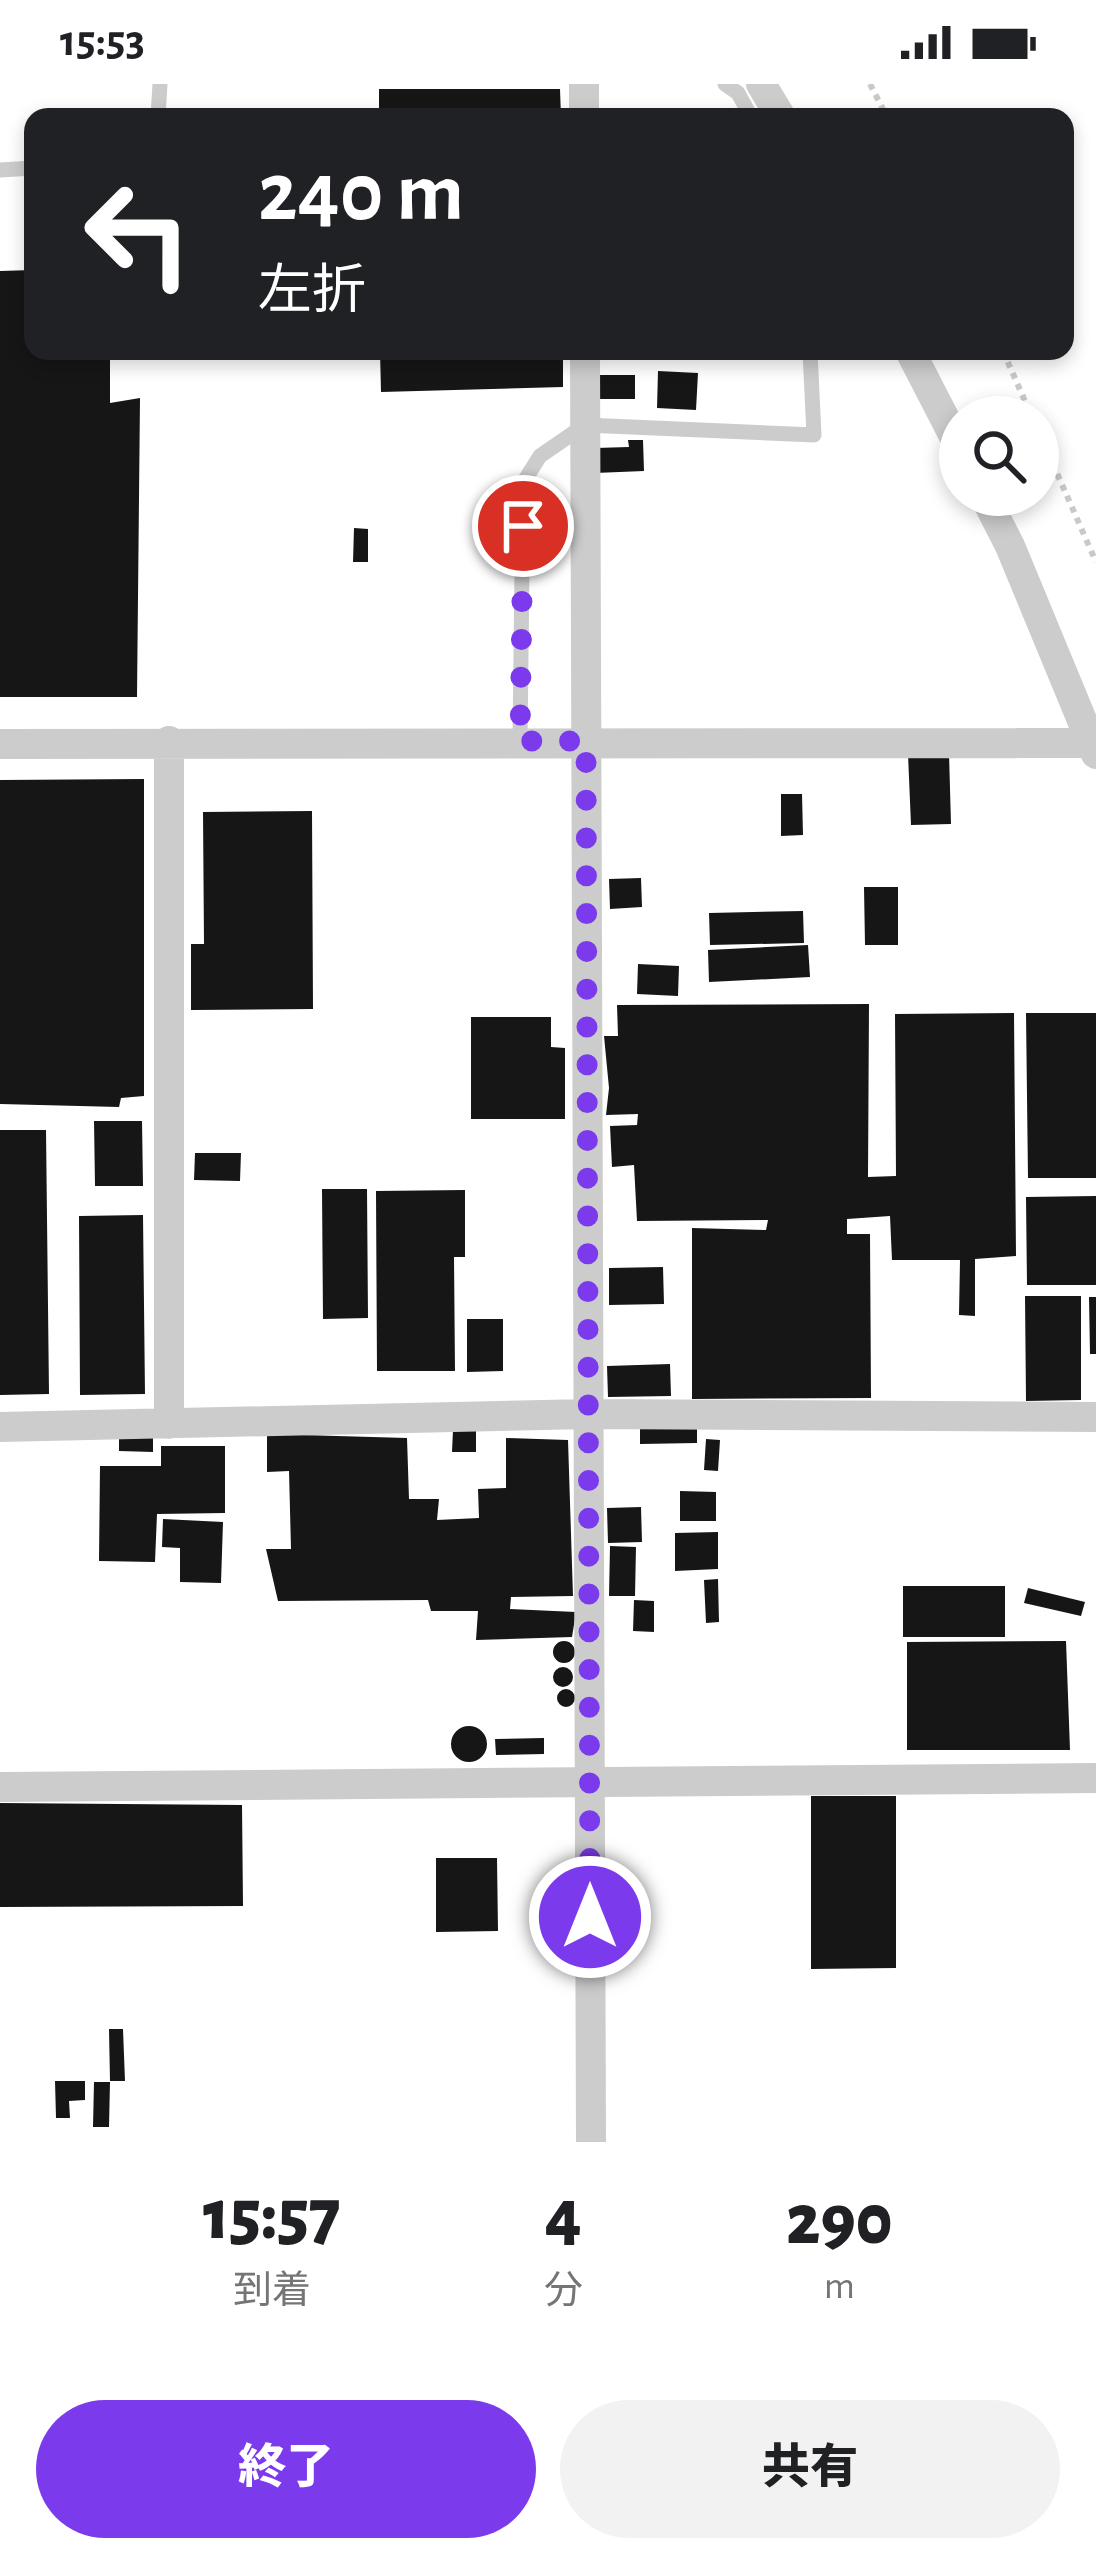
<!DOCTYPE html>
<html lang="ja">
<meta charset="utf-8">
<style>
:root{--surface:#fff;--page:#f2f2f2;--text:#202124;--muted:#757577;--accent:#7c3aed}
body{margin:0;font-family:"Alegreya Sans","Noto Sans JP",sans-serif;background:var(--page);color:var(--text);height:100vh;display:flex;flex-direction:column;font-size:45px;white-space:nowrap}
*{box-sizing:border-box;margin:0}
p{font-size:39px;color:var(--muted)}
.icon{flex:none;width:66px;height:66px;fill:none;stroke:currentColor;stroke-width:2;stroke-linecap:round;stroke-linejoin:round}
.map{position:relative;height:2058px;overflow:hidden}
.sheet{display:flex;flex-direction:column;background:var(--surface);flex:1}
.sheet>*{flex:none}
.hud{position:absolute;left:24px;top:24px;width:1050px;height:252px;border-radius:24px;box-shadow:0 6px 18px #0003;background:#202124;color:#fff;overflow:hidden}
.fabs{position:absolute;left:939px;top:312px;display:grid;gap:24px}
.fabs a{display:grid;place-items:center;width:120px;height:120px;border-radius:50%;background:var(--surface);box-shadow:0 6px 18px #0003;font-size:60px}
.pin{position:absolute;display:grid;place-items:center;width:102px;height:102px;color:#fff;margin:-51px;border:6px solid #fff;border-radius:50%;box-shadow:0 3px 12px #0007}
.me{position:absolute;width:132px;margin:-66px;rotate:0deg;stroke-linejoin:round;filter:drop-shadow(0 0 9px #0008)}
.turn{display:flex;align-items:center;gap:42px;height:252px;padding:0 36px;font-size:54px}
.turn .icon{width:156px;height:156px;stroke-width:2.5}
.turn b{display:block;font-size:84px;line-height:102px}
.eta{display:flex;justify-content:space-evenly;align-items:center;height:204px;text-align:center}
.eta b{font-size:72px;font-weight:800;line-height:84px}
.primary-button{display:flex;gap:24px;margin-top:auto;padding:24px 36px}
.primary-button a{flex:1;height:138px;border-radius:72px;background:var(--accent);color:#fff;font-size:48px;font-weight:800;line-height:138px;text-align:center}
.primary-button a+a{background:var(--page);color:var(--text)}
.status{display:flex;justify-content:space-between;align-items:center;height:84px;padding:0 60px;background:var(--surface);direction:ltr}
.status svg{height:33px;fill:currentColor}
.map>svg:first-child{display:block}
.building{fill:#161616}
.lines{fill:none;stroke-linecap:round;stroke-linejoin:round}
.path{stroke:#c9c9c9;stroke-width:6;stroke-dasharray:6 6;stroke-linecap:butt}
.service{stroke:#ccc;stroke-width:15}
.minor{stroke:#ccc;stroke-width:30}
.route{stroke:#7c3aed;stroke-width:21;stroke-dasharray:0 37.8}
</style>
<div class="status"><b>15:53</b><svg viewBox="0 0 49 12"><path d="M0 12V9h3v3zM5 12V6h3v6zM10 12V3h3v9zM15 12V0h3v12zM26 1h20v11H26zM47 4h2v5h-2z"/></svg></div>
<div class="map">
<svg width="1096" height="2058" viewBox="0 0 1096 2058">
<rect width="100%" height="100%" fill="#fff"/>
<path class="building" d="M379 5H560L561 33H379Z
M33 186V267H110V319L140 314 137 613H0V187Z
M380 267H563V303L381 308Z
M658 287 698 289 696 326 657 324Z
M598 291H635V315H598Z
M628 356H643L644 387 595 389V364L629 363Z
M354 444 368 445V478H353Z
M949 669 951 740 911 741 908 670Z
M144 695V1012L121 1014 119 1023 0 1020V696Z
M781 710H802L803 751 781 752Z
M312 727 313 925 191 926V860H204L203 728Z
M641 794 642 823 610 825 609 795Z
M864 803H898V861H865Z
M803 827 804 859 710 861 709 829Z
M808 861 810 893 709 898 708 866Z
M638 880 679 882 678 912 637 910Z
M869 920 868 1093 896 1092 895 930 1014 929 1016 1172 975 1175V1232L959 1231 960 1176H892L890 1132 847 1135V1150H870L871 1314 692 1315V1144L766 1146 768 1136 637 1137 634 1081 612 1083 610 1042 637 1041 638 1030 606 1031 609 1004 604 952H618L617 921Z
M1026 929H1096V1094H1028Z
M471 933H551V963L565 964V1035H471Z
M94 1037H142L143 1102H95Z
M0 1046H46L49 1310 0 1311Z
M195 1069H241L240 1097 194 1096Z
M322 1105H367L368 1234 323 1235Z
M465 1106V1173H454L455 1287H377L376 1107Z
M1096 1112V1201H1027L1026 1113Z
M143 1131 145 1310 80 1311 79 1132Z
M663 1183 664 1220 609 1221V1184Z
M1025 1212H1081V1316L1026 1317Z
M1089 1213H1096V1270H1090Z
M467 1235H503V1287L467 1288Z
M670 1280 671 1312 608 1313 607 1282Z
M640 1344H697V1359L640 1360Z
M453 1346 476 1347V1368H452Z
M267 1350 407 1354 409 1415H439L437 1436 479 1434 478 1405 506 1404V1354L568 1356 573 1512 511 1513 510 1525 576 1528 572 1553 476 1556 478 1527H431L428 1516 278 1517 266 1465H291L289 1387 267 1388Z
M119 1353H153V1368L119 1367Z
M706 1355 720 1356 718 1387 704 1386Z
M161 1362H225V1429L157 1430 155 1478 99 1477 100 1382H161Z
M680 1407 716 1408V1437H680Z
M641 1423 642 1458 608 1459 607 1424Z
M163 1435 223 1438 221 1499 180 1498V1464L162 1463Z
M718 1448V1485L675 1487V1449Z
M610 1462 636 1463 635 1512H609Z
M718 1495 719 1538 706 1539 704 1496Z
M903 1502H1005V1553H903Z
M1028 1504 1085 1518 1081 1532 1024 1519Z
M634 1516 654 1517V1548L633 1547Z
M553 1568a11 11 0 1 1 22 0a11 11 0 1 1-22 0Z
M1066 1557 1070 1666H907V1558Z
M553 1593a10 10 0 1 1 20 0a10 10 0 1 1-20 0Z
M557 1614a9 9 0 1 1 18 0a9 9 0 1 1-18 0Z
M451 1660a18 18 0 1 1 36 0a18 18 0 1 1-36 0Z
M544 1654V1670L496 1671 495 1655Z
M811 1712H896V1884L811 1885Z
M0 1719 242 1721 243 1822 0 1823Z
M436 1774H497L498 1847 436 1848Z
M109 1945H123L125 1997H110Z
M55 1997H85V2016L69 2017 70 2034H56Z
M94 1998H110L109 2043H93Z"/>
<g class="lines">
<path class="path" d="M870 0 887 33
M1003 267 1032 333
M1038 346 1096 478"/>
<path class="service" d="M725 0 738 9 751 33
M158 33 160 0
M0 86 33 84
M520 657 523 399 540 372 585 341 814 351 810 267"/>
<path class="minor" d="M584 0V33
M761 0 781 33
M585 267 591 2058
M910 267 960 364
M984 411 1010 462 1096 670
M0 660 1091 659
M169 1340V657
M0 1343 589 1330 1096 1333
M0 1703 1096 1694"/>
</g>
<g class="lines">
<path class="route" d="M523 442 520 657H586L590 1833"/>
</g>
</svg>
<div class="fabs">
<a><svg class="icon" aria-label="search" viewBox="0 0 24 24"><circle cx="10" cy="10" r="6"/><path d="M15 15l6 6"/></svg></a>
</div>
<div class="pin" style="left:523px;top:442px;background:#d93025"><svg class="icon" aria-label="arrive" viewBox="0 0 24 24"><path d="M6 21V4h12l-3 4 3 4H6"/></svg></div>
<svg class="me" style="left:590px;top:1833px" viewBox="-20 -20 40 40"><circle r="17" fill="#7c3aed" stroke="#fff" stroke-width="3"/><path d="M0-11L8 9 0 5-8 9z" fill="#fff"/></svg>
<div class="hud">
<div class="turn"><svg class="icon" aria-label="left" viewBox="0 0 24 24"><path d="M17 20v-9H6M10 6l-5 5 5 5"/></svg><div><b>240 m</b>左折</div></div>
</div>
</div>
<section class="sheet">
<div class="eta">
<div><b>15:57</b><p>到着</p></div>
<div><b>4</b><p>分</p></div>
<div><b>290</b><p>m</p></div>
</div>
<div class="primary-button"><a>終了</a><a>共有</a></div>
</section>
